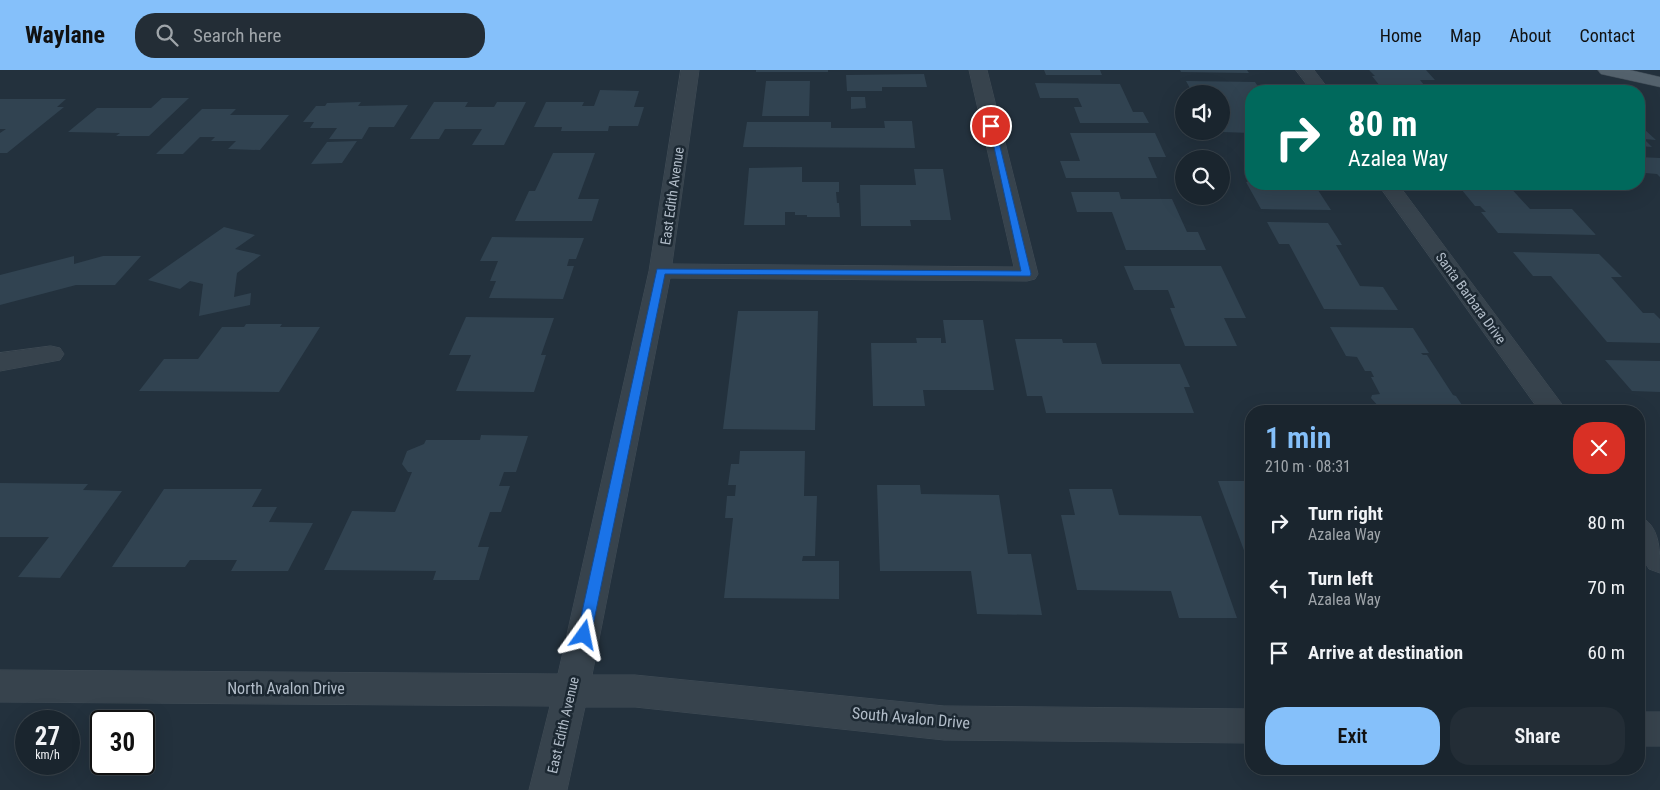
<!DOCTYPE html>
<meta charset="utf-8">
<style>
:root{--surface:#1a252e;--page:#232d36;--text:#f1f3f6;--muted:#9fa5aa;--line:#38424a;--accent:#85c0fa}
body{margin:0;font-family:"Roboto Condensed",sans-serif;background:var(--page);color:var(--text);height:100vh;display:flex;flex-direction:column;font-size:19px;white-space:nowrap}
*{box-sizing:border-box;margin:0}
p{font-size:16px;color:var(--muted)}
.icon{flex:none;width:28px;height:28px;fill:none;stroke:currentColor;stroke-width:2;stroke-linecap:round;stroke-linejoin:round}
.map{position:relative;flex:1;overflow:hidden}
.drawer{position:absolute;left:1245px;top:335px;width:400px;height:370px;display:flex;flex-direction:column;background:var(--surface);border-radius:20px;box-shadow:0 5px 20px #0002,0 0 0 1px var(--line)}
.drawer>*{flex:none}
.top-card{position:absolute;left:1245px;top:15px;width:400px;height:105px;border-radius:20px;box-shadow:0 5px 20px #0002,0 0 0 1px var(--line);background:#00695c;color:#fff;overflow:hidden}
.tools{position:absolute;left:1175px;top:15px;display:grid;gap:10px}
.tools a{display:grid;place-items:center;width:55px;height:55px;border-radius:50%;background:var(--surface);box-shadow:0 5px 20px #0002,0 0 0 1px var(--line);font-size:25px}
.speed{position:absolute;left:15px;top:640px;display:flex;gap:10px;font-size:25px;font-weight:700;text-align:center}
.speed>*{display:grid;place-content:center;width:65px;height:65px;border-radius:50%;background:var(--surface);box-shadow:0 5px 20px #0002,0 0 0 1px var(--line);line-height:1}
.speed small{font-size:12px;font-weight:400}
.speed .limit{border:2px solid #111;border-radius:8px;background:#fff;color:#111}
.pin{position:absolute;display:grid;place-items:center;width:42px;height:42px;color:#fff;margin:-21px;border:2px solid #fff;border-radius:50%;box-shadow:0 1px 5px #0007}
.me{position:absolute;width:55px;margin:-28px;rotate:12deg;stroke-linejoin:round;filter:drop-shadow(0 0 4px #0008)}
.turn{display:flex;align-items:center;gap:18px;height:105px;padding:0 20px;font-size:22px}
.turn .icon{width:65px;height:65px;stroke-width:2.5}
.turn b{display:block;font-size:35px;line-height:42px}
.round{display:grid;place-items:center;flex:none;width:52px;height:52px;border-radius:20px;background:var(--page)}
.head{display:flex;align-items:center;justify-content:space-between;height:85px;padding:0 20px}
h1{font-size:30px;font-weight:600;line-height:38px;color:var(--accent)}
.cta{display:flex;gap:10px;margin-top:auto;padding:10px 20px}
.cta a{flex:1;height:58px;border-radius:20px;background:var(--accent);color:#111;font-size:20px;font-weight:600;line-height:58px;text-align:center}
.cta a+a{background:var(--page);color:var(--text)}
ul{padding:0;list-style:none}
li{display:flex;align-items:center;gap:15px;height:65px;padding:0 20px}
li div{flex:1}
li b{display:block;font-size:19px}
li em{font-style:normal}
header{display:flex;align-items:center;gap:30px;box-sizing:border-box;height:70px;padding:0 25px;background:var(--accent);color:#111}
header strong{font-size:24px}
nav{display:flex;gap:28px;margin-inline-start:auto;font-size:18px}
.search{width:350px;height:45px;background:var(--page);display:flex;align-items:center;gap:12px;box-sizing:border-box;padding:0 18px;border-radius:20px;color:var(--muted);font-size:19px}
.map>svg:first-child{display:block}
.building{fill:#314351}
.lines{fill:none;stroke-linecap:round;stroke-linejoin:round}
.minor-casing{stroke:#404c56;stroke-width:1}
.major-casing{stroke:#404c56;stroke-width:1}
.minor{fill:#37434d;fill-rule:evenodd}
.major{fill:#54626d;fill-rule:evenodd}
.route{fill:#1a73e8;stroke:#114b97}
.labels{text-anchor:middle;dominant-baseline:central;stroke-width:5;stroke-linejoin:round;paint-order:stroke}
.street-label{font-size:14px;fill:#b2bdc9;stroke:#1c2832}
.near-street-label{font-size:16px;fill:#b2bdc9;stroke:#1c2832}
</style>
<header>
<strong>Waylane</strong>
<div class="search"><svg class="icon" aria-label="search" viewBox="0 0 24 24"><circle cx="10" cy="10" r="6"/><path d="M15 15l6 6"/></svg>Search here</div>
<nav><a>Home</a><a>Map</a><a>About</a><a>Contact</a></nav>
</header>
<div class="map">
<svg width="1660" height="720" viewBox="0 0 1660 720">
<rect width="100%" height="100%" fill="#23313d"/>
<path class="building" d="M756 0H828V2H756Z
M1044 0H1100L1102 5H1046Z
M1180 0H1247L1249 3 1181 2Z
M1369 0H1426L1435 10H1420L1429 21H1384L1372 6H1375Z
M924 4 927 17H882V21H847L846 5Z
M766 11H810L809 46H762Z
M1186 11 1255 12 1261 21H1251V26H1249L1251 29V63L1222 62 1221 24H1193Z
M1035 13 1120 14 1133 42H1143L1149 53H1080L1074 37H1082L1078 28H1040Z
M600 20 639 21 634 37H644L638 56H609L608 61H561L562 57H534L546 32H584L582 36H594Z
M851 27H865L866 38 851 39Z
M162 28H189L149 66H116L120 63 68 62 97 38H151Z
M0 29H66L57 37H64L7 83H0V63L6 59H0Z
M361 32 358 36 408 35 394 57H369L362 69H329L337 58H310L314 52H303L316 36H325L327 33Z
M434 32H468L465 37H494L497 32H526L504 75H472L482 59H445L439 69H410Z
M202 39H236L230 45H289L260 80 228 79 236 71H211L215 67H200L183 84H156Z
M884 51H912L915 78 743 77 747 52H831V58H885Z
M1639 59H1644L1656 70 1644 69 1652 77 1639 76Z
M1070 63H1155L1166 87H1148L1157 108H1066L1060 91H1080Z
M357 71 342 93 311 94 327 72Z
M553 83H595L578 129H599L592 151H515L529 121H535Z
M1639 87 1660 88V107L1657 104 1645 103 1639 96Z
M802 97V112H839V122H836L837 133H839L840 147H807V145H795V142H785V155H744L749 98Z
M914 99H943L951 150H910L911 156H861L860 115H916Z
M1246 112H1251V114H1314L1331 140 1261 139Z
M1457 114H1507L1530 139H1572L1596 165 1498 163 1481 142H1486L1480 136H1475Z
M1071 122H1119L1121 129H1172L1187 162H1198L1206 180H1126L1112 142H1077Z
M1267 152 1328 153 1342 175H1336L1360 216 1383 217 1398 240 1324 239 1289 174H1279Z
M224 157 255 165 235 179 261 185 237 203 234 227 251 223 250 235 199 246 203 214 190 211 180 219 148 210Z
M492 167 584 168 576 189H569L567 196H574L563 229 489 228 496 211H490L498 191H480Z
M1513 182 1599 184 1622 207H1611L1643 243H1654L1660 249V273L1607 272 1551 206H1533Z
M74 186V194L103 186H141L115 215H76L0 235V205Z
M1124 196H1221L1246 248H1224L1237 276H1185L1170 238H1175L1168 220H1134Z
M738 241H818L815 360 723 359Z
M466 247 554 248 541 285H546L534 322 456 321 471 285H449Z
M943 250H983L994 320H923L925 336H873L871 273H917L916 268H941V273H946Z
M246 254H282L280 257H320L279 322 139 321 164 289H198L222 257H244Z
M1330 257 1413 258 1429 283H1421L1423 285H1427L1453 325 1456 326 1466 341H1388L1379 337 1371 328 1372 325 1380 324 1371 307H1374L1371 301H1365L1357 287 1346 286Z
M1015 269H1062L1063 273H1096L1102 294H1180L1190 317H1184L1194 343H1046L1042 326H1027Z
M1605 290 1660 291V322L1632 321Z
M481 365 528 366 516 402H504L499 416H510L501 442H490L478 477H489L479 510H433L436 501 324 500 352 441 395 442 412 402H408L402 394 407 381 424 374 426 370H480Z
M740 381H805L804 426H817L815 486H803L802 491H839V529L724 528 733 448H725L727 426H735L736 415H728L731 394H739Z
M1218 411H1251V491H1248Z
M0 413 88 414 83 420 122 421 60 508 18 507 49 467H0Z
M877 415H920L921 424 999 425 1008 484H1031L1042 545 977 544 971 501H880Z
M164 419H262L252 437H277L269 452 313 453 288 501H231L237 490H190L185 497H112Z
M1069 419H1112L1119 445 1201 446 1237 548H1179L1171 521 1077 520 1061 445H1075Z"/>
<g class="lines">
<defs>
<path id="minor" d="M681 0H699L672 194 1014 197 969 0H987L1038 204 1035 209 1027 211 670 208 592 605H635L944 636 1251 639V673L944 670 635 637H585L567 720H529L550 636 0 632V600L558 604 649 201Z
M1296 0H1314L1330 21H1312Z
M1378 114H1398L1567 341H1540Z
M51 276 60 278 64 284 60 290 0 301V283Z
M1639 446C1660 455 1660 479 1660 503L1649 499 1639 483Z
M1639 642H1660V676H1639Z"/>
<path id="major" d="M1598 0H1630L1660 7V17L1601 4Z"/>
</defs>
<use href="#minor" class="minor-casing"/>
<use href="#major" class="major-casing"/>
<use href="#minor" class="minor"/>
<use href="#major" class="major"/>
</g>
<path class="route" d="M989 54 995 56 1031 204 1030 206 665 204 591 565 589 569 584 571 579 569 577 565 657 199 1021 201Z"/>
<g class="labels">
<g class="street-label">
<text transform="translate(672 126) rotate(-82)">East Edith Avenue</text>
<text transform="translate(1471 228) rotate(54)">Santa Barbara Drive</text>
<text transform="translate(563 655) rotate(-77)">East Edith Avenue</text>
</g>
<g class="near-street-label">
<text x="286" y="618">North Avalon Drive</text>
<text transform="translate(911 648) rotate(5)">South Avalon Drive</text>
</g>
</g>
</svg>
<div class="tools">
<a><svg class="icon" aria-label="sound" viewBox="0 0 24 24"><path d="M4 9h4l5-4v14l-5-4H4zM17 9q2 3 0 6"/></svg></a>
<a><svg class="icon" aria-label="search" viewBox="0 0 24 24"><circle cx="10" cy="10" r="6"/><path d="M15 15l6 6"/></svg></a>
</div>
<div class="speed"><div>27<small>km/h</small></div><div class="limit">30</div></div>
<div class="pin" style="left:991px;top:56px;background:#d93025"><svg class="icon" aria-label="arrive" viewBox="0 0 24 24"><path d="M6 21V4h12l-3 4 3 4H6"/></svg></div>
<svg class="me" style="left:584px;top:565px" viewBox="-20 -20 40 40"><path d="M0-17L14 15 0 8-14 15z" fill="#1a73e8" stroke="#fff" stroke-width="4"/></svg>
<div class="top-card">
<div class="turn"><svg class="icon" aria-label="right" viewBox="0 0 24 24"><path d="M7 20v-9h11M14 6l5 5-5 5"/></svg><div><b>80 m</b>Azalea Way</div></div>
</div>
<section class="drawer">
<div class="head"><div><h1>1 min</h1><p>210 m · 08:31</p></div><a class="round" style="background:#d93025;color:#fff"><svg class="icon" aria-label="close" viewBox="0 0 24 24"><path d="M6 6l12 12M18 6L6 18"/></svg></a></div>
<ul>
<li><svg class="icon" aria-label="right" viewBox="0 0 24 24"><path d="M7 20v-9h11M14 6l5 5-5 5"/></svg><div><b>Turn right</b><p>Azalea Way</p></div><em>80 m</em></li>
<li><svg class="icon" aria-label="left" viewBox="0 0 24 24"><path d="M17 20v-9H6M10 6l-5 5 5 5"/></svg><div><b>Turn left</b><p>Azalea Way</p></div><em>70 m</em></li>
<li><svg class="icon" aria-label="arrive" viewBox="0 0 24 24"><path d="M6 21V4h12l-3 4 3 4H6"/></svg><div><b>Arrive at destination</b></div><em>60 m</em></li>
</ul>
<div class="cta"><a>Exit</a><a>Share</a></div>
</section>
</div>
